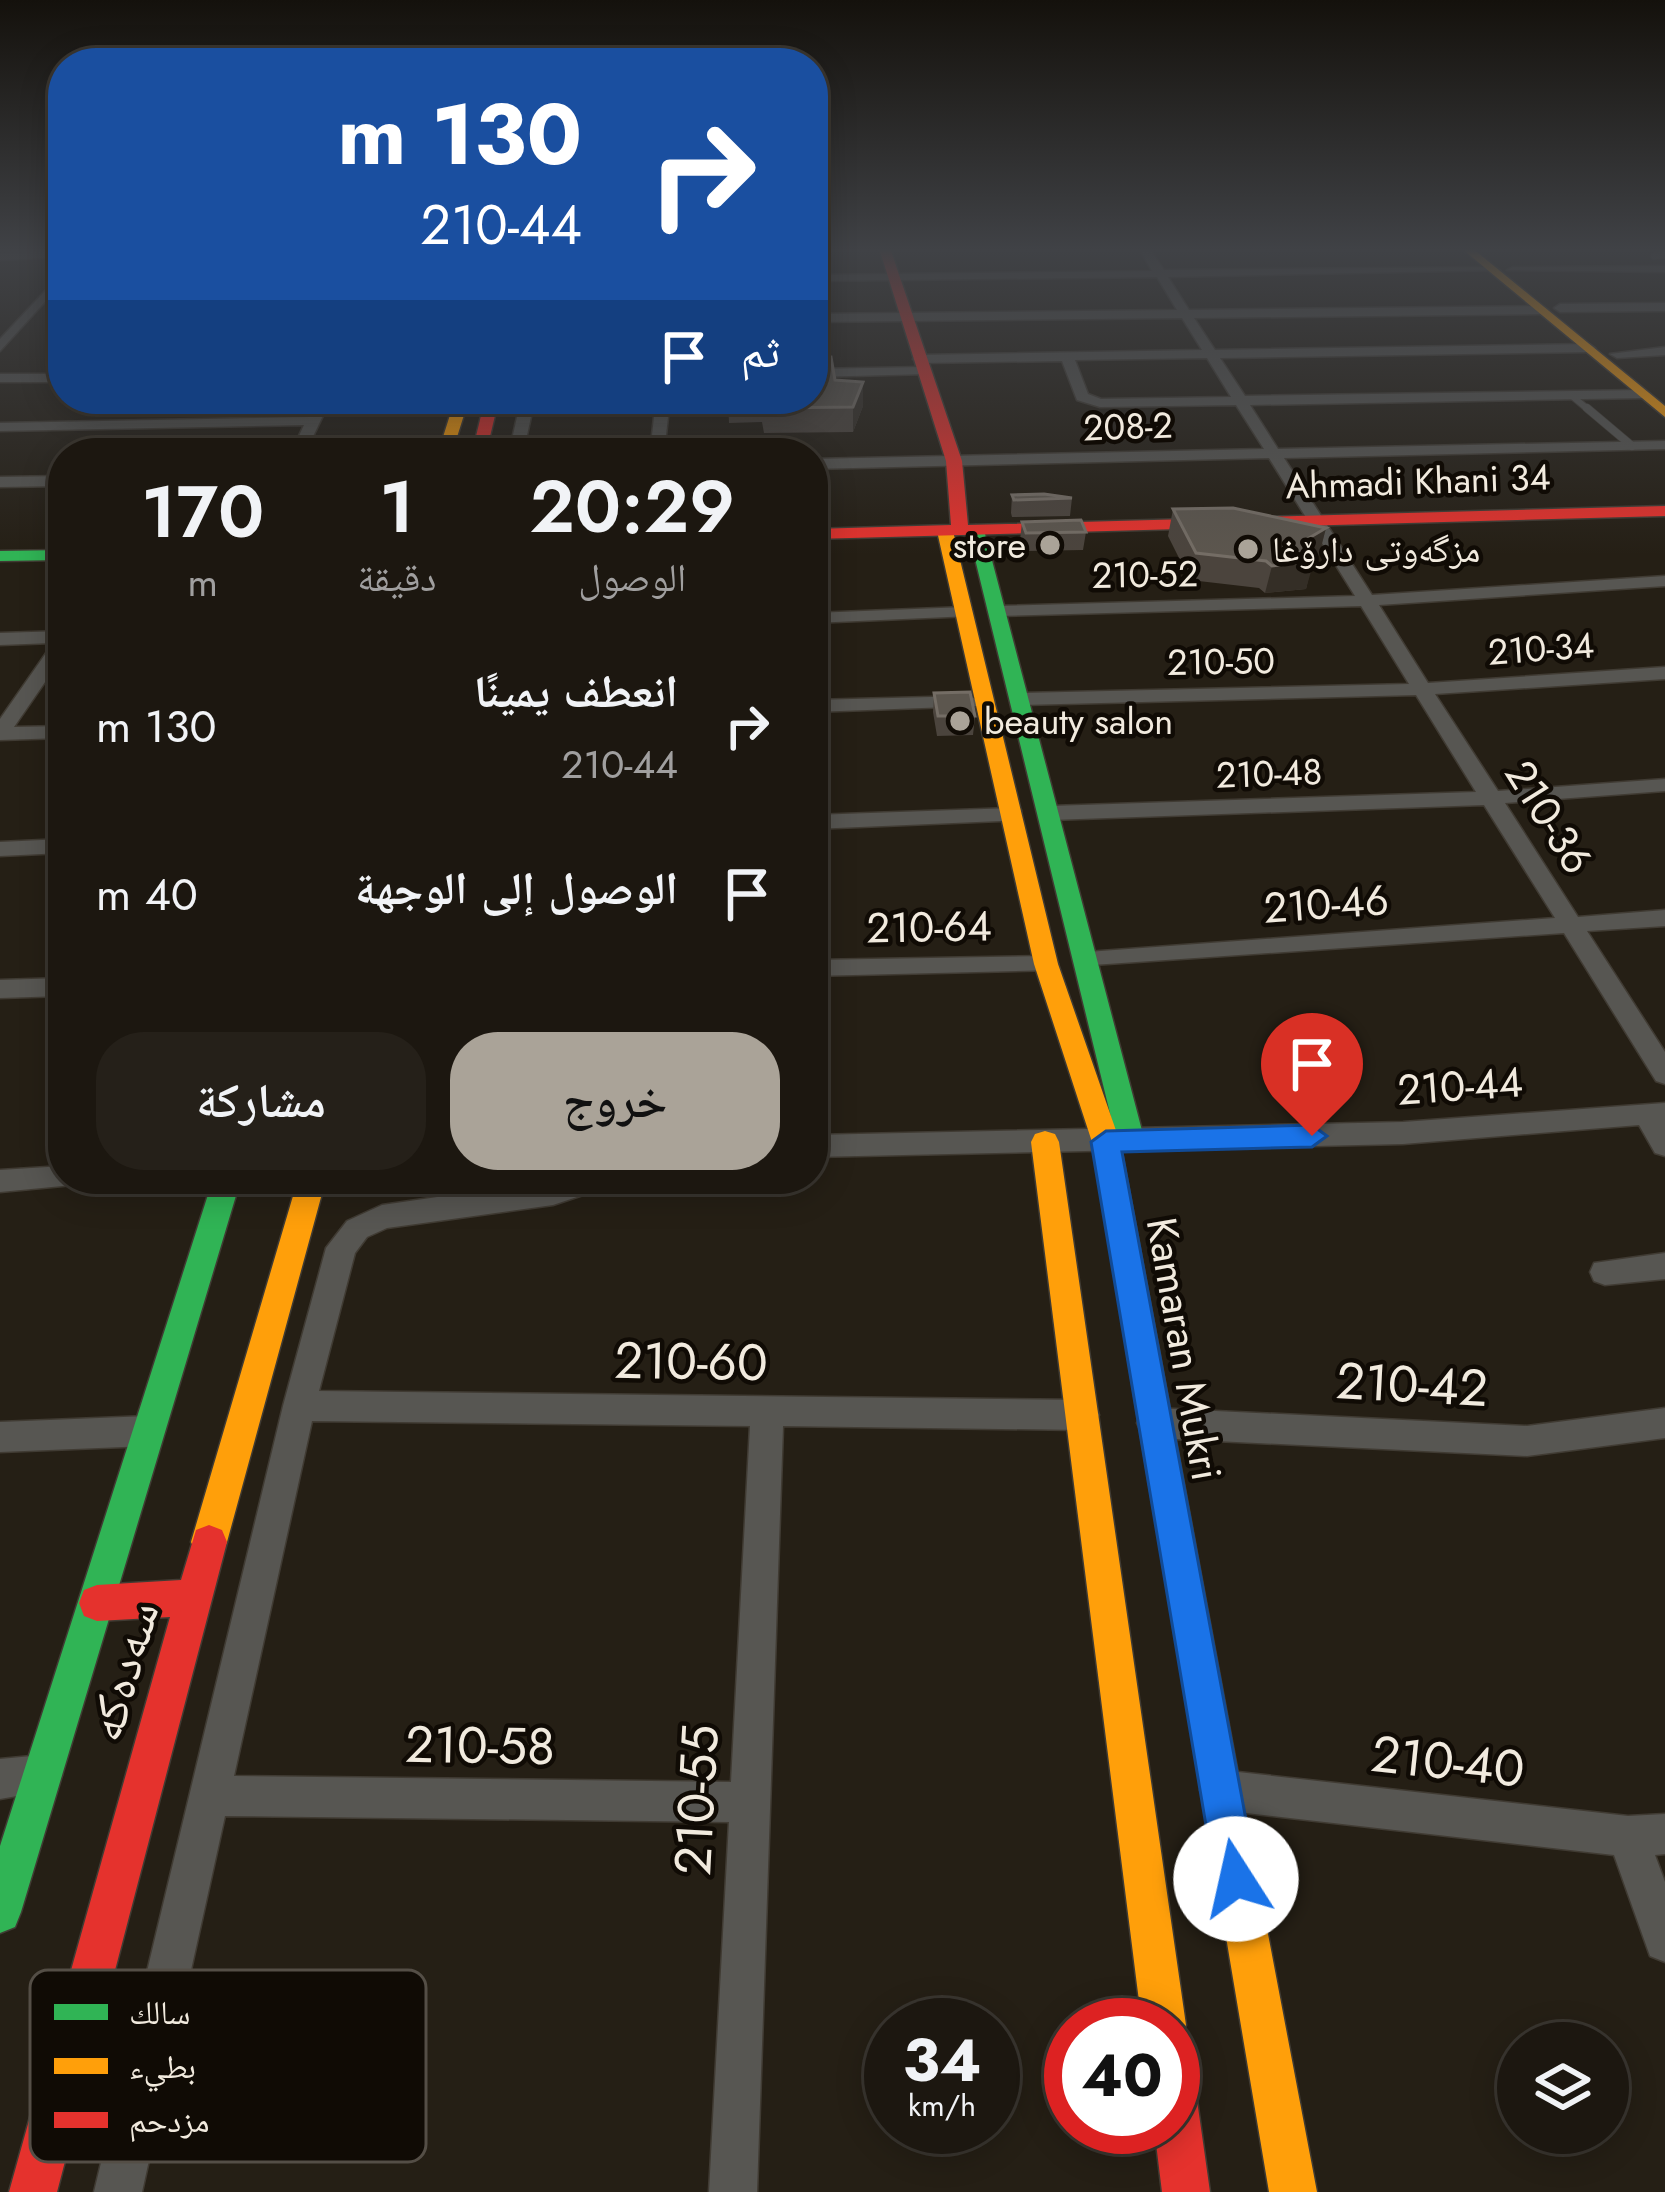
<!DOCTYPE html>
<html lang="ar">
<meta charset="utf-8">
<style>
:root{--surface:#1c1710;--page:#252019;--text:#f1f3f6;--muted:#a09f9f;--line:#3a3630;--accent:#aaa398}
body{margin:0;font-family:Jost,"Noto Naskh Arabic",sans-serif;background:var(--page);color:var(--text);direction:rtl;height:100vh;display:flex;flex-direction:column;font-size:45px;white-space:nowrap}
*{box-sizing:border-box;margin:0}
p{font-size:39px;color:var(--muted)}
.icon{flex:none;width:66px;height:66px;fill:none;stroke:currentColor;stroke-width:2;stroke-linecap:round;stroke-linejoin:round}
.map{position:relative;flex:1;overflow:hidden;direction:ltr}
.panel{position:absolute;left:48px;top:438px;width:780px;height:756px;display:flex;flex-direction:column;background:var(--surface);border-radius:48px;box-shadow:0 6px 30px #0003,0 0 0 3px var(--line);direction:rtl}
.panel>*{flex:none}
.guide{position:absolute;left:48px;top:48px;width:780px;height:366px;border-radius:48px;box-shadow:0 6px 30px #0003,0 0 0 3px var(--line);direction:rtl;background:#1a4fa0;color:#fff;overflow:hidden}
.controls{position:absolute;left:1497px;top:2022px;display:grid;gap:24px}
.controls a{display:grid;place-items:center;width:132px;height:132px;border-radius:50%;background:var(--surface);box-shadow:0 6px 30px #0003,0 0 0 3px var(--line);font-size:60px}
.speed{position:absolute;left:864px;top:1998px;display:flex;gap:24px;font-size:60px;font-weight:700;text-align:center}
.speed>*{display:grid;place-content:center;width:156px;height:156px;border-radius:50%;background:var(--surface);box-shadow:0 6px 30px #0003,0 0 0 3px var(--line);line-height:1}
.speed small{font-size:30px;font-weight:400}
.speed .limit{border:18px solid #d22;background:#fff;color:#111}
.pin{position:absolute;display:grid;place-items:center;width:102px;height:102px;color:#fff;margin:-123px -51px;border-radius:50% 50% 50% 0;rotate:-45deg;box-shadow:0 0 12px #0007}
.pin .icon{rotate:45deg}
.me{position:absolute;width:132px;margin:-66px;rotate:350deg;stroke-linejoin:round;filter:drop-shadow(0 0 9px #0008)}
.turn{display:flex;align-items:center;gap:42px;height:252px;padding:0 48px;font-size:54px}
.turn .icon{width:156px;height:156px;stroke-width:2.5}
.turn b{display:block;font-size:84px;line-height:102px}
.then{display:flex;align-items:center;height:114px;padding:0 48px;background:#0003;gap:24px;font-size:45px}
.eta{display:flex;justify-content:space-evenly;align-items:center;height:204px;text-align:center}
.eta b{font-size:72px;font-weight:600;line-height:84px}
.button{display:flex;gap:24px;margin-top:auto;padding:24px 48px}
.button a{flex:1;height:138px;border-radius:48px;background:var(--accent);color:#111;font-size:48px;font-weight:600;line-height:138px;text-align:center}
.button a+a{background:var(--page);color:var(--text)}
ul{padding:0;list-style:none}
li{display:flex;align-items:center;gap:36px;height:168px;padding:0 48px}
li div{flex:1}
li b{display:block;font-size:45px}
li em{font-style:normal}
.map>svg:first-child{display:block}
.lines{fill:none;stroke-linecap:round;stroke-linejoin:round}
.lane-far1-casing{stroke:#403b33;stroke-width:8}
.lane-casing{stroke:#403b33;stroke-width:9}
.street-casing{stroke:#403b33;stroke-width:3}
.fast-casing{stroke:#403b33;stroke-width:3}
.slow-casing{stroke:#403b33;stroke-width:3}
.jam-casing{stroke:#403b33;stroke-width:3}
.lane-far1{stroke:#575652;stroke-width:6}
.lane{stroke:#575652;stroke-width:8}
.street{fill:#575652;fill-rule:evenodd}
.fast{fill:#30b455;fill-rule:evenodd}
.slow{fill:#ff9f0a;fill-rule:evenodd}
.jam{fill:#e5322d;fill-rule:evenodd}
.wall{fill:#4b443d}
.shaded-wall{fill:#342e26}
.building{fill:#5c564e;stroke:#746d65;stroke-width:3}
.route{fill:#1a73e8;stroke:#114b97;stroke-width:3}
.poi-dot{fill:#aaa398;stroke:#100b05;stroke-width:4.5}
.labels{text-anchor:middle;dominant-baseline:central;stroke-width:9;stroke-linejoin:round;paint-order:stroke}
.far-street-label{font-size:36px;fill:#f1eade;stroke:#100b05}
.far-poi-label{font-size:36px;fill:#f1eade;stroke:#100b05;text-anchor:start}
.street-label{font-size:42px;fill:#f1eade;stroke:#100b05}
.near-street-label{font-size:51px;fill:#f1eade;stroke:#100b05}
.key{fill:#100b05;stroke:#544e46;stroke-width:3}
.key-label{font-size:33px;fill:#f1eade}
</style>
<div class="map">
<svg width="1665" height="2192" viewBox="0 0 1665 2192">
<rect width="100%" height="100%" fill="#251f15"/>
<g class="lines">
<defs>
<path id="lane-far1" d="M1654 256 1665 255
M1572 396 1590 411"/>
<path id="lane" d="M1587 408 1632 446"/>
<path id="street" d="M1139 248H1149L1164 270 1494 267 1500 270 1168 277 1189 310 1542 306 1548 310 1542 314 1194 318 1215 350 1589 344 1595 348 1589 352 1220 358 1245 396 1643 390 1650 394 1643 398 1250 405 1278 449 1665 441V449L1284 458 1372 595 1665 576V586L1379 605 1428 683 1665 667V679L1435 694 1498 791 1665 779V791L1505 803 1578 917 1665 910V926L1587 931 1665 1052V1084L1656 1081 1564 933 1078 966 1075 960 1087 952 1555 918 1484 805 1051 820 1040 813 1051 806 1476 792 1416 695 1022 705 1012 699 1022 693 1409 684 1361 606 998 616 989 611 998 606 1355 596 1269 458 813 469V459L1264 449 1236 405 1100 407 1077 400 1062 361 920 363 913 359 920 355 1202 350 1182 318 813 322V314L1177 310 1157 277 813 281V275L1152 271ZM1207 358 1231 397 1101 399 1088 394 1075 360Z
M63 251V257L0 260V254Z
M1665 266V272L1507 270 1513 267Z
M63 272V282L0 351V339Z
M1665 303V311L1560 312 1554 308 1560 304Z
M1665 347V355L1617 358 1610 354Z
M923 367 928 374 813 377V369Z
M0 374H63V382H0Z
M317 399H331L305 453H291L304 425 0 431V423L308 417Z
M521 399H535L523 453H509Z
M656 399H670L664 453H650Z
M63 476V486L0 487V477Z
M965 607 971 608V616L813 623V613Z
M63 631V656L14 727 63 726V738L0 740V719L53 643 0 645V633Z
M970 696 980 702 977 706 813 712V700Z
M1013 808 1021 810V820L813 829V815Z
M63 839V853L0 856V842Z
M1046 956 1055 958 1058 964 1055 970 813 976V960Z
M63 978V996L0 998V980Z
M1665 1103V1156L1655 1153 1639 1125 1403 1144 813 1157V1135L1403 1122Z
M63 1166V1179H76L73 1185 0 1192V1170Z
M563 1179H611L607 1187 553 1205 387 1228 367 1237 355 1253 319 1391 1083 1400 1095 1404 1099 1415 1095 1426 1083 1430 783 1426 757 2192H709L729 1822 225 1816 142 2192H94L283 1406 326 1248 347 1221 382 1205ZM312 1421 750 1426 731 1782 234 1776Z
M1665 1253V1279L1605 1285 1594 1281 1590 1272 1594 1263Z
M1154 1408 1527 1426 1665 1408V1438L1527 1456 1154 1438 1142 1434 1137 1423 1142 1412Z
M148 1416 160 1420 165 1431 160 1442 148 1446 0 1452V1422Z
M42 1755 56 1761 62 1775 56 1789 0 1799V1759Z
M1220 1770 1628 1816 1665 1814V1854L1655 1855 1665 1882V1962L1650 1956 1614 1855 1220 1810 1206 1804 1200 1790 1206 1776Z"/>
<path id="fast" d="M976 525 984 530 1145 1142 1141 1150H1121L1117 1142 968 530Z
M63 550V560L0 561V551Z
M213 1179H241L21 1912 15 1927 0 1933V1846Z
M1156 1410 1168 1414 1173 1425 1264 1913 1258 1928 1243 1934 1228 1928 1222 1913 1139 1425 1144 1414Z"/>
<path id="slow" d="M1461 248H1472L1665 406V417Z
M455 399H469L452 453H438Z
M945 526 953 531 1058 964 1120 1142 1173 1425 1168 1436 1156 1440 1144 1436 1139 1425 1092 1142 1034 964 937 531Z
M1045 1131 1055 1134 1059 1142 1186 2025 1180 2041 1173 2044V2025H1142L1031 1142 1035 1134Z
M298 1179H326L227 1542 222 1554 209 1559 196 1554 191 1542Z
M1243 1892 1258 1898 1264 1913 1317 2192H1269L1222 1913 1228 1898Z"/>
<path id="jam" d="M879 248H890L962 461 968 525 1665 506V516L813 539V529L951 525 946 461Z
M485 399H499L486 453H472Z
M209 1525 222 1530 227 1542 57 2192H9L170 1617 97 1621 84 1616 79 1603 84 1590 97 1585 181 1580 196 1530Z
M1173 2070 1189 2077 1196 2093 1210 2192H1162L1154 2127H1173Z"/>
</defs>
<use href="#lane-far1" class="lane-far1-casing"/>
<use href="#lane" class="lane-casing"/>
<use href="#street" class="street-casing"/>
<use href="#fast" class="fast-casing"/>
<use href="#slow" class="slow-casing"/>
<use href="#jam" class="jam-casing"/>
<use href="#lane-far1" class="lane-far1"/>
<use href="#lane" class="lane"/>
<use href="#street" class="street"/>
<use href="#fast" class="fast"/>
<use href="#slow" class="slow"/>
<use href="#jam" class="jam"/>
</g>
<path class="wall" d="M829 341V357L835 380 863 382V406L853 432 764 433 762 422 729 423 728 399H813Z
M1012 495 1072 498 1070 516 1012 517 1011 513Z
M1173 509 1326 528 1319 555 1313 558 1306 589 1265 593 1259 588 1190 580 1168 536Z
M1022 522 1086 532 1083 550 1024 551 1020 540Z
M934 693 975 716 973 735 937 736 933 712Z"/>
<path class="shaded-wall" d="M829 341V364L813 366V342Z
M863 382V406L853 432V407Z
M1326 528 1319 555 1307 562 1314 561 1306 589 1265 593 1272 566 1309 538Z"/>
<path class="building" d="M826 320 829 341 813 342V321Z
M813 357H831L835 380 863 382 853 407 763 408 762 399H813Z
M1044 494 1072 498 1014 500 1012 495Z
M1233 508 1326 528 1309 538 1314 561 1272 566 1266 561 1196 553 1173 509Z
M1081 520 1086 532 1026 533 1022 522Z
M970 692 975 716H938L934 693Z"/>
<linearGradient id="sky" x2="0" y2="1"><stop stop-color="#14110c"/><stop offset="0.45" stop-color="#404246"/><stop offset="1" stop-color="#404246" stop-opacity="0"/></linearGradient>
<rect width="1665" height="555" fill="url(#sky)"/>
<path class="route" d="M1312 1125 1327 1136 1312 1147 1122 1152 1257 1879 1251 1894 1236 1900 1221 1894 1215 1879 1091 1142 1106 1131Z"/>
<g class="poi-dot">
<circle cx="1050" cy="545" r="12"/>
<circle cx="1248" cy="549" r="12"/>
<circle cx="960" cy="721" r="12"/>
</g>
<g class="labels">
<g class="far-street-label">
<text transform="translate(1128 426) rotate(-2)">208-2</text>
<text transform="translate(1418 481) rotate(-2)">Ahmadi Khani 34</text>
<text transform="translate(1145 574) rotate(-1)">210-52</text>
<text transform="translate(1541 648) rotate(-4)">210-34</text>
<text transform="translate(1221 661) rotate(-1)">210-50</text>
<text transform="translate(1269 773) rotate(-2)">210-48</text>
</g>
<g class="far-poi-label">
<text x="1026" y="545" text-anchor="end">store</text>
<text x="1272" y="549">مزگەوتی دارۆغا</text>
<text x="984" y="721">beauty salon</text>
</g>
<g class="street-label">
<text transform="translate(1549 817) rotate(58)">210-36</text>
<text transform="translate(1326 904) rotate(-4)">210-46</text>
<text transform="translate(929 927) rotate(-1)">210-64</text>
<text transform="translate(1460 1086) rotate(-4)">210-44</text>
<text transform="translate(1184 1349) rotate(80)">Kamaran Mukri</text>
</g>
<g class="near-street-label">
<text transform="translate(691 1361) rotate(1)">210-60</text>
<text transform="translate(1412 1384) rotate(3)">210-42</text>
<text transform="translate(122 1671) rotate(-74)">سەدەکە</text>
<text transform="translate(480 1745) rotate(1)">210-58</text>
<text transform="translate(1448 1761) rotate(6)">210-40</text>
<text transform="translate(696 1800) rotate(-87)">210-55</text>
</g>
</g>
<rect x="30" y="1970" width="396" height="192" rx="18" class="key"/>
<rect x="54" y="2004" width="54" height="16" fill="#30b455"/>
<rect x="54" y="2058" width="54" height="16" fill="#ff9f0a"/>
<rect x="54" y="2112" width="54" height="16" fill="#e5322d"/>
<g class="key-label">
<text x="129" y="2024">سالك</text>
<text x="129" y="2078">بطيء</text>
<text x="129" y="2132">مزدحم</text>
</g>
</svg>
<div class="controls">
<a><svg class="icon" aria-label="layers" viewBox="0 0 24 24"><path d="M12 4l9 5-9 5-9-5zM3 14l9 5 9-5"/></svg></a>
</div>
<div class="speed"><div>34<small>km/h</small></div><div class="limit">40</div></div>
<div class="pin" style="left:1312px;top:1136px;background:#d93025"><svg class="icon" aria-label="arrive" viewBox="0 0 24 24"><path d="M6 21V4h12l-3 4 3 4H6"/></svg></div>
<svg class="me" style="left:1236px;top:1879px" viewBox="-20 -20 40 40"><circle r="19" fill="#fff"/><path d="M0-13L10 11 0 6-10 11z" fill="#1a73e8"/></svg>
<div class="guide">
<div class="turn"><svg class="icon" aria-label="right" viewBox="0 0 24 24"><path d="M7 20v-9h11M14 6l5 5-5 5"/></svg><div><b>130 m</b>210-44</div></div>
<div class="then">ثم<svg class="icon" aria-label="arrive" viewBox="0 0 24 24"><path d="M6 21V4h12l-3 4 3 4H6"/></svg></div>
</div>
<section class="panel">
<div class="eta">
<div><b>20:29</b><p>الوصول</p></div>
<div><b>1</b><p>دقيقة</p></div>
<div><b>170</b><p>m</p></div>
</div>
<ul>
<li><svg class="icon" aria-label="right" viewBox="0 0 24 24"><path d="M7 20v-9h11M14 6l5 5-5 5"/></svg><div><b>انعطف يمينًا</b><p>210-44</p></div><em>130 m</em></li>
<li><svg class="icon" aria-label="arrive" viewBox="0 0 24 24"><path d="M6 21V4h12l-3 4 3 4H6"/></svg><div><b>الوصول إلى الوجهة</b></div><em>40 m</em></li>
</ul>
<div class="button"><a>خروج</a><a>مشاركة</a></div>
</section>
</div>
